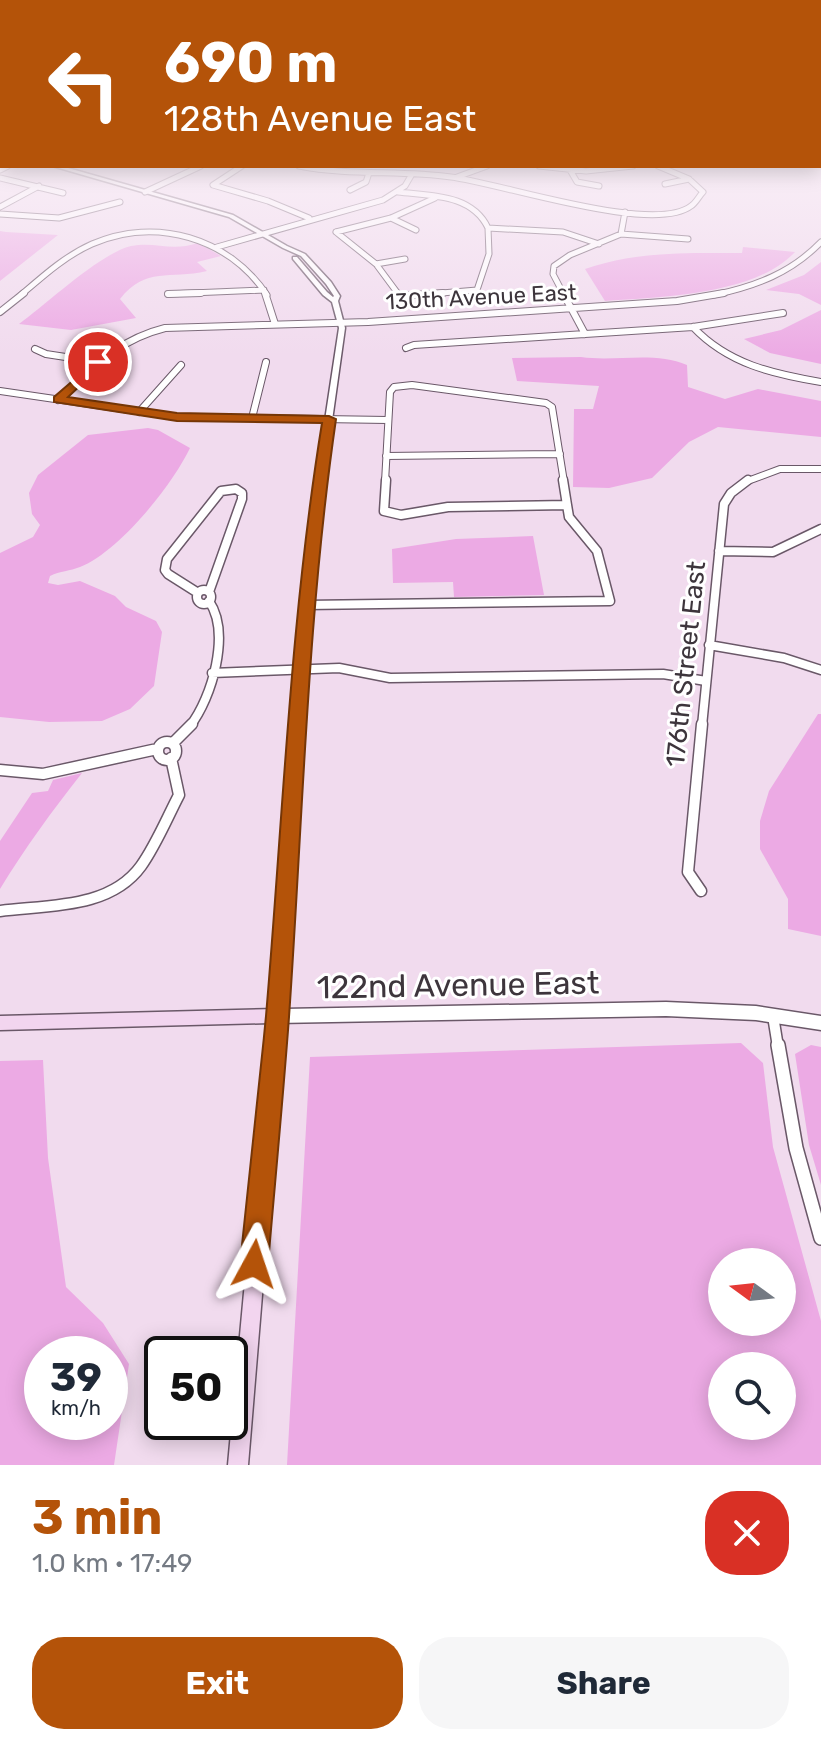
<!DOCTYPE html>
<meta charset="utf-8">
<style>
:root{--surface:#fff;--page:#f6f6f7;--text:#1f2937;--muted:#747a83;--accent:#b45309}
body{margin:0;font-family:Rubik,sans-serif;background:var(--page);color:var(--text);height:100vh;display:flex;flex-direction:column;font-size:30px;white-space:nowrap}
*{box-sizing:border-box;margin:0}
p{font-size:26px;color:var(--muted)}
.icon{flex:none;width:44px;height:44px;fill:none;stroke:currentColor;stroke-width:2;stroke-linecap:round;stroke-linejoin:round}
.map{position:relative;height:1465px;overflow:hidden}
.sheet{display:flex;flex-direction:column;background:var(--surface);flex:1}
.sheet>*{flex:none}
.top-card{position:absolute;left:0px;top:0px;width:822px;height:168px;box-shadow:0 4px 20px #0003;background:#b45309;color:#fff;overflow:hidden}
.needle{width:52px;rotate:285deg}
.buttons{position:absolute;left:708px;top:1248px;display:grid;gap:16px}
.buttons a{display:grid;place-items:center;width:88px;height:88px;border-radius:50%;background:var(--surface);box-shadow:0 4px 20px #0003;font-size:40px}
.speed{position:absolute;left:24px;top:1336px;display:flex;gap:16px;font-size:40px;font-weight:700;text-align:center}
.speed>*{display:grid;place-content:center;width:104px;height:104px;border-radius:50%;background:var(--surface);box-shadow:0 4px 20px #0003;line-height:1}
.speed small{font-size:20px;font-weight:400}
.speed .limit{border:4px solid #111;border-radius:12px;background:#fff;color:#111}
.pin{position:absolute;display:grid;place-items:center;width:68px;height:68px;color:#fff;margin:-34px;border:4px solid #fff;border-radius:50%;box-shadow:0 2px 8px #0007}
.me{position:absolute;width:88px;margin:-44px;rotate:5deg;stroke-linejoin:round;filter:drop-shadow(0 0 6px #0008)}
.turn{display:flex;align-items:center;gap:28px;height:168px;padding:0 32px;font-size:36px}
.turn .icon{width:104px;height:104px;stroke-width:2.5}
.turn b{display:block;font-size:56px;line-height:68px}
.round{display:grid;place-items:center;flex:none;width:84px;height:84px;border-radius:32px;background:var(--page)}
.headline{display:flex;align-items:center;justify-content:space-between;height:136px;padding:0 32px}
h1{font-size:48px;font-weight:700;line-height:60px;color:var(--accent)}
.action{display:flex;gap:16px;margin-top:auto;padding:16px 32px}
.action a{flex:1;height:92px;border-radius:32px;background:var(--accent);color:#fff;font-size:32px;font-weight:700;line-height:92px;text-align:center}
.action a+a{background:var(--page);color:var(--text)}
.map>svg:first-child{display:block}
.green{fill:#ecaae4;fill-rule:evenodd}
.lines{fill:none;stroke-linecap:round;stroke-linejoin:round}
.minor-far4-casing{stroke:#6a5868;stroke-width:7}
.minor-far3-casing{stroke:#6a5868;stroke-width:8}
.minor-far2-casing{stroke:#6a5868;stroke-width:11}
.minor-far1-casing{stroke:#6a5868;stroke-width:13}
.minor-casing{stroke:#6a5868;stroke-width:16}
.tertiary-casing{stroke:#6a5868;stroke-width:3}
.secondary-casing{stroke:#6a5868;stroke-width:3}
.minor-far4{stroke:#fff;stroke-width:5}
.minor-far3{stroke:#fff;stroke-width:6}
.minor-far2{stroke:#fff;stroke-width:8}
.minor-far1{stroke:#fff;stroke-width:10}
.minor{stroke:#fff;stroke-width:13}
.tertiary{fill:#fff;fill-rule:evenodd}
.secondary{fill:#f2d5ef;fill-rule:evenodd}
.route{fill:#b45309;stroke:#753606;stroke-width:2}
.labels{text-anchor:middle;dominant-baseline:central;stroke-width:6;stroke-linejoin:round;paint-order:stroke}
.far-street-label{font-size:22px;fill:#3d353c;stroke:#fff}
.street-label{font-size:26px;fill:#3d353c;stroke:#fff}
.near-street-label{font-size:32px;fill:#3d353c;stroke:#fff}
</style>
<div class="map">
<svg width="821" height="1465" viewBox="0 0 821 1465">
<rect width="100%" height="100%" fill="#f1dbee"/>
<path class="green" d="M0 231 6 232 58 235 0 281Z
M198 243 221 256 197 262 207 271C169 280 146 266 120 299L136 318 71 330 19 324C48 303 99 254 131 246 156 241 170 252 198 243Z
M743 247 795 252C755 295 661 297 605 301L585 269C637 251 687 253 742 253Z
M821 262V305L799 294 766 290 804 275Z
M821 310V364L770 353 744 339 781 330Z
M581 357C615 362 655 351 687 365L688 387 725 399 758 389 821 401V437L718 427 689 442 652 478 609 488 573 487 574 409H593L599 386 517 381 512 358Z
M148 428 158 430 190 448C173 484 119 552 80 567 70 571 60 571 50 576L48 583 58 585 80 581 115 596 126 607 156 621 162 632 154 686 130 709 102 721 49 722 0 717V553L33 537 40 525 32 514 29 493 38 475 88 435Z
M533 536 544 595 454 597 453 582 393 583 392 549 456 539Z
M818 714H821V936L788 929V899L760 849V821L769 791Z
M82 773C52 811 25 848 0 889V841L32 793 48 791 53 780Z
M741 1043 763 1063 773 1147 821 1321V1465H287L310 1057ZM722 1262H782V1322H722ZM722 1366H782V1426H722Z
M811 1045 821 1047V1185L809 1145 795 1054Z
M43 1060 48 1158 66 1287 103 1323 129 1364 114 1465H0V1061ZM42 1354H110V1422H42Z"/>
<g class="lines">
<defs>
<path id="minor-far4" d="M242 166 213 185 268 201 309 218
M299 166C350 176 401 170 451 177 500 183 653 235 691 206 696 203 699 196 703 192L689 179 658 166
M539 166 586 171 633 166
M0 170 8 166
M570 170 577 182 599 186
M457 177 487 166
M0 178 63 193
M665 184 689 179
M350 190 366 182 369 173
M145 192 201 166
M398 192C431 196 472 194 488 228L563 232 599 244
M0 207 39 186
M0 214 59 218 120 202
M391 218 416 230
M336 232 376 264 399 295
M336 232 391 218 435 198
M621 234 688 239
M217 247 383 200 405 186 412 174
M376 264 405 259
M168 294 264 290
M21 295C43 276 65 256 92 244 156 216 229 238 267 295
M418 295 477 290 489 254 488 228
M564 295 553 274 554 266 570 255 621 234 625 212
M714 295C756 286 791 273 821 242"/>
<path id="minor-far3" d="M265 293 275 324
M397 293 400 296 443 293
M563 293 585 334
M168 294 201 293
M0 312 24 293
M693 327C728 364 773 374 821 382
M406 348 414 345 693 327 783 313
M35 349 46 354 98 362
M0 391 177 417 388 420
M58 400C93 368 117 340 165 328L368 322 677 301 724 293
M139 412 181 365
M252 418 266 362
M386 456 560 454
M385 482 390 392 394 387 412 385 546 403 552 407 564 482
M745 482 780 469H821"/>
<path id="minor-far2" d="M386 480 384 511 401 515 448 507 567 505
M563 480 567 505
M719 551 773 552 821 529
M197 597a7 7 0 1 1 14 0a7 7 0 1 1-14 0Z
M198 593 168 574 165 570 167 559 221 491 236 489 242 493V499L209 592
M306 605 610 601 597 551 569 517 567 505
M709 645 784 658 821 670
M212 673 339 668 390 678 663 674 706 681
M190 726C212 698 231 633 209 601
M702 726 724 504 731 493 748 480"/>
<path id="minor-far1" d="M158 751a9 9 0 1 1 18 0a9 9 0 1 1-18 0Z
M173 743 192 724
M0 770 43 774 157 749
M701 891 688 872 702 724
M0 911C48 905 110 909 141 866 156 845 167 818 179 795L171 758
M773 1016 778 1047"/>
<path id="minor" d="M778 1045 796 1148 821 1238"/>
<path id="tertiary" d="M0 153H2V155H0Z
M52 166H61L233 215 287 246 305 254 331 282 340 296 338 301 345 328 320 506 311 605 284 1009 666 1002 756 1006 821 1016V1030L756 1020 666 1016 277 1023 272 1021 270 1016 301 605 312 506 339 328 332 302 323 295 293 259V257H297L327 292 333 297 334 296 326 284 301 256 283 248 229 217Z"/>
<path id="secondary" d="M277 1009 282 1011 285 1016 248 1465H228L269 1023 0 1030V1016Z"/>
</defs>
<use href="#minor-far4" class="minor-far4-casing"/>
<use href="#minor-far3" class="minor-far3-casing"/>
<use href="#minor-far2" class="minor-far2-casing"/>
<use href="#minor-far1" class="minor-far1-casing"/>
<use href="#minor" class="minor-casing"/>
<use href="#tertiary" class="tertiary-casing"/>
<use href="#secondary" class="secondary-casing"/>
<use href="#minor-far4" class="minor-far4"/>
<use href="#minor-far3" class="minor-far3"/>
<use href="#minor-far2" class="minor-far2"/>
<use href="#minor-far1" class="minor-far1"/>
<use href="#minor" class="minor"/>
<use href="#tertiary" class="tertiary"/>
<use href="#secondary" class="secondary"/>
</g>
<linearGradient id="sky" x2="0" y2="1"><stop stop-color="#959ad2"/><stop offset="0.42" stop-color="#f9eff7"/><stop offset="1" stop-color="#f9eff7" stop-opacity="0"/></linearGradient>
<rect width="821" height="356" fill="url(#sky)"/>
<path class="route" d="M98 359 102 360V365L68 397 177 413 329 416 336 419C307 618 303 817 289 1017 283 1099 275 1182 268 1264L264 1274 254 1278 244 1274 240 1264C249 1182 258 1099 266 1016 283 818 290 620 322 423L177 421 54 402V397Z"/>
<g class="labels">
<g class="far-street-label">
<text transform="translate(481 297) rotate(-3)">130th Avenue East</text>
</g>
<g class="street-label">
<text transform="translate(686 664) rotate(-84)">176th Street East</text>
</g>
<g class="near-street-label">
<text transform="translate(458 985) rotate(-1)">122nd Avenue East</text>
</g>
</g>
</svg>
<div class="buttons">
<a><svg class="needle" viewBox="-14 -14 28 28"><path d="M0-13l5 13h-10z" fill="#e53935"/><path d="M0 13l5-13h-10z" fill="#747a83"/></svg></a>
<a><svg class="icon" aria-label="search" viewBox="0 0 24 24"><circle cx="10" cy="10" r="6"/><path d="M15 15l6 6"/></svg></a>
</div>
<div class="speed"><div>39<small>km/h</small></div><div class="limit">50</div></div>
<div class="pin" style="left:98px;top:362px;background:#d93025"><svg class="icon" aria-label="arrive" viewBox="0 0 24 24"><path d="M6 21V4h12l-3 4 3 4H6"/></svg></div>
<svg class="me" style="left:254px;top:1264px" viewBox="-20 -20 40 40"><path d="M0-17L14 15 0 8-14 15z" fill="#b45309" stroke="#fff" stroke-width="4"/></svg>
<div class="top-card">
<div class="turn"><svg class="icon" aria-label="left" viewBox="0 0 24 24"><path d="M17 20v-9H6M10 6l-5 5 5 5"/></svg><div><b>690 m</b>128th Avenue East</div></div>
</div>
</div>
<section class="sheet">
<div class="headline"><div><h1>3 min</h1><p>1.0 km · 17:49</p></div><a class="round" style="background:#d93025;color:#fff"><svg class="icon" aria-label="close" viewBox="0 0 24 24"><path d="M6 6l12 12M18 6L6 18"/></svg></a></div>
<div class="action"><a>Exit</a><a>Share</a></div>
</section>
